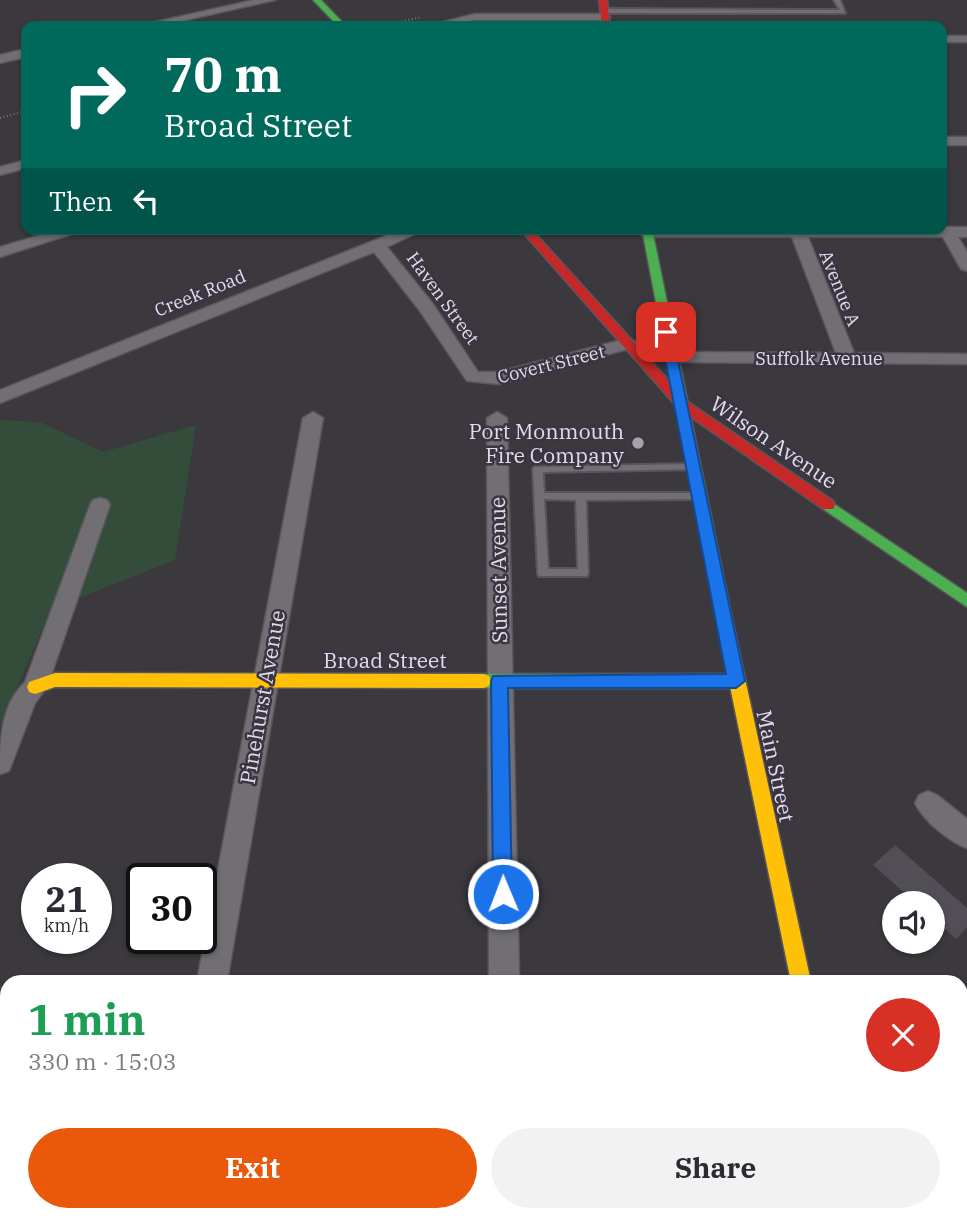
<!DOCTYPE html>
<meta charset="utf-8">
<style>
:root{--surface:#fff;--page:#f2f2f3;--text:#2b2b33;--muted:#7c7c81;--accent:#ea580c}
body{margin:0;font-family:"IBM Plex Serif",serif;background:var(--page);color:var(--text);height:100vh;display:flex;flex-direction:column;font-size:26px;white-space:nowrap}
*{box-sizing:border-box;margin:0}
p{font-size:23px;color:var(--muted)}
.icon{flex:none;width:38px;height:38px;fill:none;stroke:currentColor;stroke-width:2;stroke-linecap:round;stroke-linejoin:round}
.map{position:relative;flex:1;overflow:hidden}
.side{position:absolute;left:0px;top:975px;width:968px;height:247px;display:flex;flex-direction:column;background:var(--surface);border-radius:21px 21px 0 0;box-shadow:0 2px 5px #0004}
.side>*{flex:none}
.banner{position:absolute;left:21px;top:21px;width:926px;height:214px;border-radius:14px;box-shadow:0 2px 5px #0004;background:#00695c;color:#fff;overflow:hidden}
.tools{position:absolute;left:882px;top:891px;display:grid;gap:14px}
.tools a{display:grid;place-items:center;width:63px;height:63px;border-radius:50%;background:var(--surface);box-shadow:0 2px 5px #0004;font-size:35px}
.speed{position:absolute;left:21px;top:863px;display:flex;gap:14px;font-size:35px;font-weight:700;text-align:center}
.speed>*{display:grid;place-content:center;width:91px;height:91px;border-radius:50%;background:var(--surface);box-shadow:0 2px 5px #0004;line-height:1}
.speed small{font-size:18px;font-weight:400}
.speed .limit{border:4px solid #111;border-radius:10px;background:#fff;color:#111}
.pin{position:absolute;display:grid;place-items:center;width:60px;height:60px;color:#fff;margin:-30px;border-radius:14px;box-shadow:0 4px 10px #0006}
.me{position:absolute;width:77px;margin:-38px;rotate:359deg;stroke-linejoin:round;filter:drop-shadow(0 0 5px #0008)}
.turn{display:flex;align-items:center;gap:24px;height:147px;padding:0 28px;font-size:32px}
.turn .icon{width:91px;height:91px;stroke-width:2.5}
.turn b{display:block;font-size:49px;line-height:60px}
.then{display:flex;align-items:center;height:66px;padding:0 28px;background:#0003;gap:14px;font-size:26px}
.round{display:grid;place-items:center;flex:none;width:74px;height:74px;border-radius:37px;background:var(--page)}
.overview{display:flex;align-items:center;justify-content:space-between;height:119px;padding:0 28px}
h1{font-size:42px;font-weight:800;line-height:52px;color:#1e9e55}
.cta{display:flex;gap:14px;margin-top:auto;padding:14px 28px}
.cta a{flex:1;height:80px;border-radius:42px;background:var(--accent);color:#fff;font-size:28px;font-weight:800;line-height:80px;text-align:center}
.cta a+a{background:var(--page);color:var(--text)}
.map>svg:first-child{display:block}
.green{fill:#344d3a}
.building{fill:#524e55}
.lines{fill:none;stroke-linecap:round;stroke-linejoin:round}
.lane-casing{stroke:#58565c;stroke-width:4}
.street-casing{stroke:#58565c;stroke-width:3}
.fast-casing{stroke:#58565c;stroke-width:3}
.slow-casing{stroke:#58565c;stroke-width:3}
.jam-casing{stroke:#58565c;stroke-width:3}
.path{stroke:#78767b;stroke-width:2;stroke-dasharray:1 2.5;stroke-linecap:butt}
.lane{fill:#716e74;fill-rule:evenodd}
.street{fill:#716e74;fill-rule:evenodd}
.fast{fill:#4caf50;fill-rule:evenodd}
.slow{fill:#ffc107;fill-rule:evenodd}
.jam{fill:#c62828;fill-rule:evenodd}
.route{fill:#1a73e8;stroke:#114b97;stroke-width:2}
.poi-dot{fill:#a7a3ab;stroke:#3b3442;stroke-width:2.5}
.labels{text-anchor:middle;dominant-baseline:central;stroke-width:5;stroke-linejoin:round;paint-order:stroke}
.far-street-label{font-size:18px;fill:#e1dde6;stroke:#3b3442}
.poi-label{font-size:21px;fill:#e1dde6;stroke:#3b3442;text-anchor:end}
.street-label{font-size:21px;fill:#e1dde6;stroke:#3b3442}
</style>
<div class="map">
<svg width="967" height="1221" viewBox="0 0 967 1221">
<rect width="100%" height="100%" fill="#3b383e"/>
<path class="green" d="M0 420 40 422 103 452 196 425 175 560 51 609 0 727Z
M0 985 7 986V1214H347L376 1221H0Z"/>
<path class="building" d="M895 845 967 908V927L956 939 933 918V903H916L873 865Z"/>
<g class="lines">
<defs>
<path id="lane" d="M834 0H840L845 13H605L602 11 605 9 840 10Z
M693 464 696 465 698 467 696 469 543 472 544 493H696L701 496 696 499 586 500 588 573 587 576H539L538 573 533 469 535 467ZM544 499 576 500 578 569H548Z"/>
<path id="street" d="M254 0H275L159 26H138Z
M475 14H604L610 17 604 20H475L448 26H427Z
M942 36H967V42H942Z
M26 49V57L0 63V55Z
M942 137H967V145H942Z
M26 160V168L0 175V167Z
M942 227H967V237H958L967 252V271L961 269 943 237H808L854 353 967 354V364L670 362 661 357 670 352 836 353 792 237H647L642 235 641 229Z
M61 229H87L0 257V247Z
M403 229H425L387 247 433 304 478 372H499L629 338 638 343 635 347 499 384 467 381 420 311 374 252 0 403V390Z
M313 412 323 418 228 976 226 982H200L198 976 303 418Z
M497 412 507 418 519 974 516 982H492L489 974 487 418Z
M100 498 107 500 110 505 47 687 35 703 9 771 0 774C0 741 0 706 25 682L90 505 93 500Z
M928 791 937 795 967 819V848C949 842 923 820 915 803L919 795Z
M961 1162 967 1165V1202L961 1199Z"/>
<path id="fast" d="M313 0H321L346 26H338Z
M642 229H652L734 628 732 632H720L718 628Z
M828 500 967 593V607L823 509 821 505Z
M483 674H736L742 676 744 681 742 686 736 688H483L477 686 475 681 477 676Z"/>
<path id="slow" d="M726 622 732 624 734 628 811 982H791L718 628 720 624Z
M55 673 483 674 489 676 491 681 489 686 483 688 55 687 35 694 29 692 27 687 29 682Z"/>
<path id="jam" d="M599 0H607L610 26H602Z
M520 229H531L688 402 833 501 835 505 833 509H823L678 408Z
M841 1214H865L867 1221H843Z"/>
</defs>
<use href="#lane" class="lane-casing"/>
<use href="#street" class="street-casing"/>
<use href="#fast" class="fast-casing"/>
<use href="#slow" class="slow-casing"/>
<use href="#jam" class="jam-casing"/>
<path class="path" d="M381 26 422 17
M0 118 26 111"/>
<use href="#lane" class="lane"/>
<use href="#street" class="street"/>
<use href="#fast" class="fast"/>
<use href="#slow" class="slow"/>
<use href="#jam" class="jam"/>
</g>
<path class="route" d="M666 329 672 332 745 681 736 688H508L512 894 510 901 503 903 496 901 493 894 491 681 493 676 726 674 660 332Z"/>
<circle class="poi-dot" cx="638" cy="443" r="7"/>
<g class="labels">
<g class="far-street-label">
<text transform="translate(840 288) rotate(68)">Avenue A</text>
<text transform="translate(200 293) rotate(-22)">Creek Road</text>
<text transform="translate(443 298) rotate(54)">Haven Street</text>
<text x="819" y="358">Suffolk Avenue</text>
<text transform="translate(551 364) rotate(-14)">Covert Street</text>
</g>
<g class="poi-label">
<text x="624" y="431">Port Monmouth<tspan x="624" dy="24">Fire Company</tspan></text>
</g>
<g class="street-label">
<text transform="translate(774 442) rotate(34)">Wilson Avenue</text>
<text transform="translate(498 570) rotate(-91)">Sunset Avenue</text>
<text x="385" y="660">Broad Street</text>
<text transform="translate(262 697) rotate(-80)">Pinehurst Avenue</text>
<text transform="translate(776 766) rotate(78)">Main Street</text>
</g>
</g>
</svg>
<div class="tools">
<a><svg class="icon" aria-label="sound" viewBox="0 0 24 24"><path d="M4 9h4l5-4v14l-5-4H4zM17 9q2 3 0 6"/></svg></a>
</div>
<div class="speed"><div>21<small>km/h</small></div><div class="limit">30</div></div>
<div class="pin" style="left:666px;top:332px;background:#d93025"><svg class="icon" aria-label="arrive" viewBox="0 0 24 24"><path d="M6 21V4h12l-3 4 3 4H6"/></svg></div>
<svg class="me" style="left:503px;top:894px" viewBox="-20 -20 40 40"><circle r="17" fill="#1a73e8" stroke="#fff" stroke-width="3"/><path d="M0-11L8 9 0 5-8 9z" fill="#fff"/></svg>
<div class="banner">
<div class="turn"><svg class="icon" aria-label="right" viewBox="0 0 24 24"><path d="M7 20v-9h11M14 6l5 5-5 5"/></svg><div><b>70 m</b>Broad Street</div></div>
<div class="then">Then<svg class="icon" aria-label="left" viewBox="0 0 24 24"><path d="M17 20v-9H6M10 6l-5 5 5 5"/></svg></div>
</div>
<section class="side">
<div class="overview"><div><h1>1 min</h1><p>330 m · 15:03</p></div><a class="round" style="background:#d93025;color:#fff"><svg class="icon" aria-label="close" viewBox="0 0 24 24"><path d="M6 6l12 12M18 6L6 18"/></svg></a></div>
<div class="cta"><a>Exit</a><a>Share</a></div>
</section>
</div>
